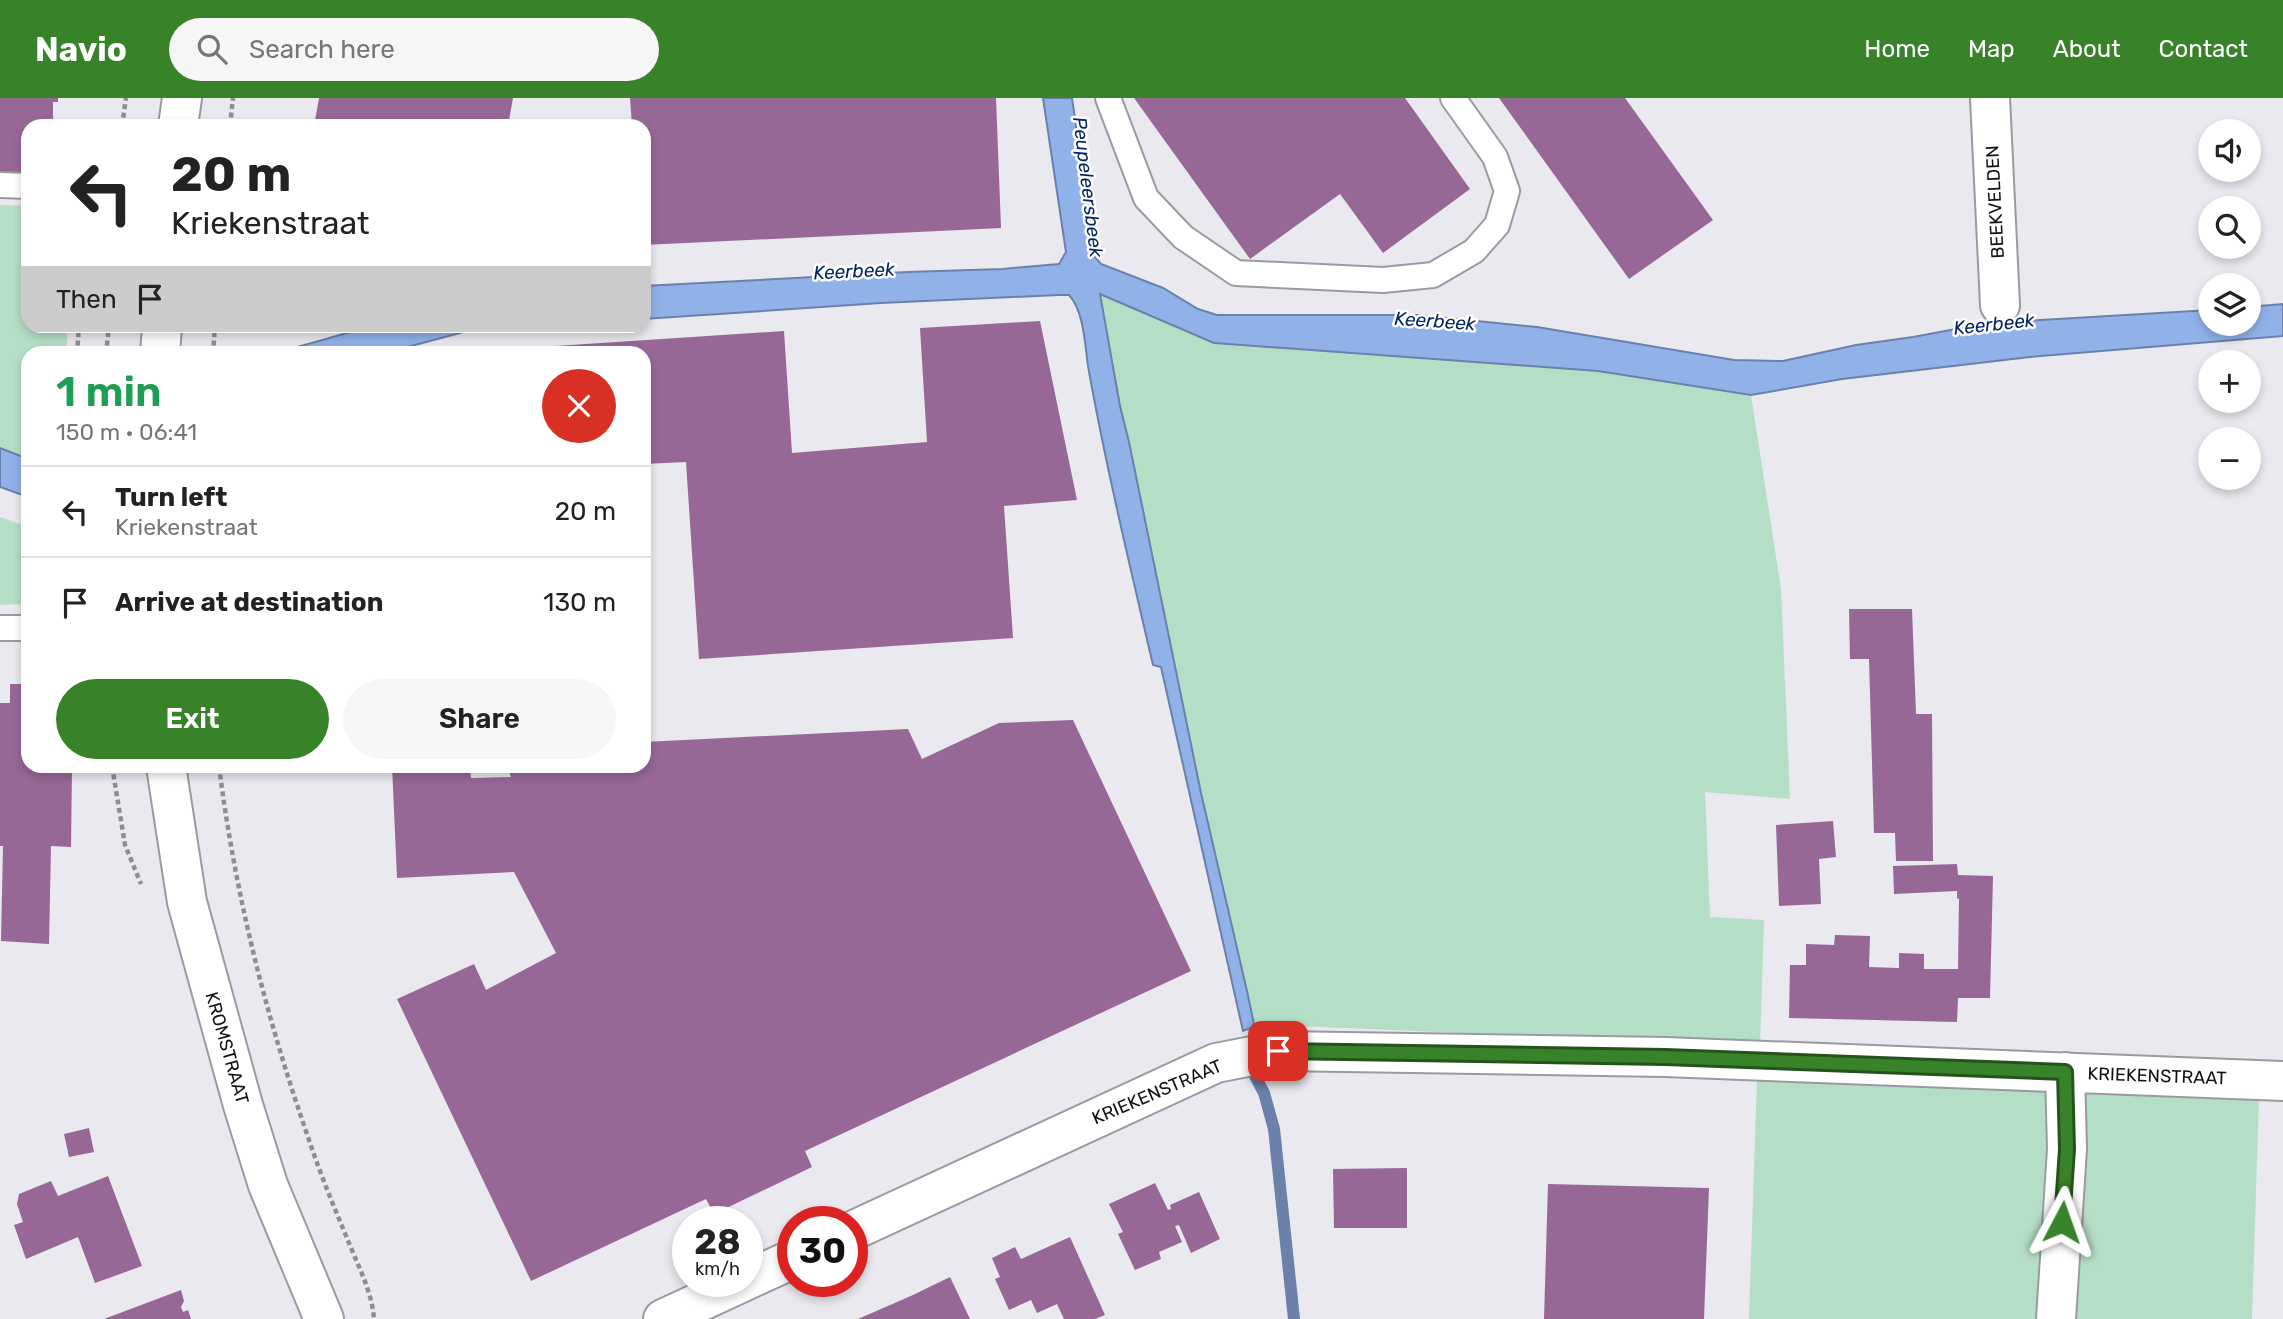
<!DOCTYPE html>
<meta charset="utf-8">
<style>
:root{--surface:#fff;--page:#f6f6f6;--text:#222;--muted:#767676;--line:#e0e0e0;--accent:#388229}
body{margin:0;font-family:Rubik,sans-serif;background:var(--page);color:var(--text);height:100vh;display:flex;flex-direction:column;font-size:26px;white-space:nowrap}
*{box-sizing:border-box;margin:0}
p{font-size:23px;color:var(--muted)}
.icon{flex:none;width:38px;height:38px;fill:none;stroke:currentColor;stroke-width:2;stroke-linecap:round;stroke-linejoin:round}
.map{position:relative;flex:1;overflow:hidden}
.panel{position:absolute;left:21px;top:248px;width:630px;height:427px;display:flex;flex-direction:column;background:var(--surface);border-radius:21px;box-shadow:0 4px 10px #0003}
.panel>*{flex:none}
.guide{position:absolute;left:21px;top:21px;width:630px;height:214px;border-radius:21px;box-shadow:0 4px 10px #0003;background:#fff;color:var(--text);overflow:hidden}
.controls{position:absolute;left:2198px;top:21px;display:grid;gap:14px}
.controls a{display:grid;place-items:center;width:63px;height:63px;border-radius:50%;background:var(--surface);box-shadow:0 4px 10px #0003;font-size:35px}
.speed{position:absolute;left:672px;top:1108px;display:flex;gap:14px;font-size:35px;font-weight:700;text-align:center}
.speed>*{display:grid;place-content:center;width:91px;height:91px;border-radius:50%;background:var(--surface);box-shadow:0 4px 10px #0003;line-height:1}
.speed small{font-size:18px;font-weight:400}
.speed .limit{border:10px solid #d22;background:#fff;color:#111}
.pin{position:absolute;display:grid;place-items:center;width:60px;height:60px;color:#fff;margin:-30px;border-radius:14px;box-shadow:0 4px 10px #0006}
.me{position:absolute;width:77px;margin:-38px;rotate:4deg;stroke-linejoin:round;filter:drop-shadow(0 0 5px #0008)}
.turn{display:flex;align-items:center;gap:24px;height:147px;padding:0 35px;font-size:32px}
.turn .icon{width:91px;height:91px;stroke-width:2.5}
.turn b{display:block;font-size:49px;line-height:60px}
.then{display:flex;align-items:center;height:66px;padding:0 35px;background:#0003;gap:14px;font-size:26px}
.round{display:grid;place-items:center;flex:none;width:74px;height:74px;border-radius:37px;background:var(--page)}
.headline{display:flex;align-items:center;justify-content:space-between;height:119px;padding:0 35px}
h1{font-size:42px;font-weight:600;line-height:52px;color:#1e9e55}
.cta{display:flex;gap:14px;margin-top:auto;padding:14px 35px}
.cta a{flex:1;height:80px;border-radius:42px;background:var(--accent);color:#fff;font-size:28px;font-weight:600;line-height:80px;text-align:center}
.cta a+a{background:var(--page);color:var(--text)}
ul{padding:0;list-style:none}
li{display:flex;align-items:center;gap:21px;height:91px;padding:0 35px;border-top:2px solid var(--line)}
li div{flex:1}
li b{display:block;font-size:26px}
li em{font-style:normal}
header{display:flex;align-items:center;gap:42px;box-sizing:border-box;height:98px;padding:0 35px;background:var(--accent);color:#fff}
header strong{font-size:33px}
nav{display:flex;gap:38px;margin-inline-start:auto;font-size:24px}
.search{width:490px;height:63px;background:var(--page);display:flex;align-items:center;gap:18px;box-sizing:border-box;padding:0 24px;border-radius:38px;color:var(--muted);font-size:26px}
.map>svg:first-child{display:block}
.green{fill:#b5dec6}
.water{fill:#91b1e9;stroke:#6b81a9;stroke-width:2}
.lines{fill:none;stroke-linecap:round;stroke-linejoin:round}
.stream{stroke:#6b81a9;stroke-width:12}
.building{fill:#976896}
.service-casing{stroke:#9a9aa0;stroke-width:28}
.minor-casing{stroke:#9a9aa0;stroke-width:42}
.secondary-casing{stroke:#9a9aa0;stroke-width:42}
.path{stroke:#8d8d92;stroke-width:4.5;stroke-dasharray:5 3.5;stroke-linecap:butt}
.service{stroke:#fff;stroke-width:24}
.minor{stroke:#fff;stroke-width:38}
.secondary{stroke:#fff;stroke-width:38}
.route-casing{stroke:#24541b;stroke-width:18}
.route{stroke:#388229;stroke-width:12}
.labels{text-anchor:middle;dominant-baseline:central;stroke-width:5;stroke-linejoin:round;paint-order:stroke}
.street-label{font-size:18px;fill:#111113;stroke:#fff}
.water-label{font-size:19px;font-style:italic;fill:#042564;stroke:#fff}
</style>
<header>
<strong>Navio</strong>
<div class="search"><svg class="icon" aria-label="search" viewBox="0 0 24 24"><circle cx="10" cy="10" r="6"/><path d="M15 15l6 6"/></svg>Search here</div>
<nav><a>Home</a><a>Map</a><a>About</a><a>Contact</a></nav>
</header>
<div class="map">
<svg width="2283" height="1221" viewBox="0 0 2283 1221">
<rect width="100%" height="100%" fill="#e9e9ef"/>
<path class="green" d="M0 107 28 108V228H68L66 255 28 256V361L0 350Z
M1099 196 1214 245 1598 273 1751 297 1781 491 1790 701 1705 694 1710 819 1764 822 1760 948 1254 926 1201 695 1129 344 1120 308Z
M0 419 28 429V506L0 507Z
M1757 981 2259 998 2252 1221H1749Z"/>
<path class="water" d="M1043 0H1072L1095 159 1101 166 1163 190 1198 211 1217 217H1418L1537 229 1734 262 1783 263 1856 247 1913 239 1988 225 2210 212V226H2249V209L2283 206V238L2030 259 1842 281 1751 297 1598 273 1214 245 1100 196 1120 308 1129 344 1201 695 1247 893 1254 926 1251 930 1243 933 1161 569 1153 567C1130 468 1106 369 1088 268 1085 247 1084 213 1069 197H1058L881 205 644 221V188L908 174 1002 171 1059 166 1066 154Z
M372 228H486L385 255H276Z
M0 350 28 361V399L0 389Z"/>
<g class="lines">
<path class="stream" d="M1255 978 1264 995 1274 1031 1294 1221"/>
</g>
<path class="building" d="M0 0H58V4H53V23H58V28H28V84L0 83Z
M319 0H513L508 28H314Z
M630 0H996L1001 130 644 147V28H632Z
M1134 0H1405L1470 91 1383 155 1340 96 1250 161Z
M1499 0H1625L1713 122 1629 181Z
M1040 223 1077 402 1004 408 1013 540 699 561 686 364 644 366V256H540V249L784 233 792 355 927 344 920 230Z
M1849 511H1912L1916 616H1932L1933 763H1896L1895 735H1874L1869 561H1850Z
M10 586H28V668H72L71 749 51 748 49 846 1 843 3 748H0V605H10Z
M1073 622 1191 873 805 1053 812 1069 714 1116 706 1101 531 1183 397 901 474 866 486 892 556 855 514 774 397 780 392 668H470L471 680 511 679 507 668H644V644L908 631 922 661 999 625Z
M1833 723 1836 759 1819 761 1821 806 1779 808 1776 727Z
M1957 766 1958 777 1993 778 1990 900H1958L1957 924 1789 920 1790 867H1806V846L1834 847 1835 837 1870 838 1869 869 1899 870V855L1924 856V871H1958L1959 800 1957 801V793L1894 796 1893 768Z
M89 1030 94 1054 69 1059 64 1036Z
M1407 1070V1130H1334L1333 1071Z
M108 1078 142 1168 95 1185 78 1139 26 1161 14 1127 23 1124 17 1106 19 1096 51 1083 58 1098Z
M1155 1085 1168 1112 1171 1111 1170 1107 1199 1094 1220 1141 1191 1155 1179 1127 1175 1128 1182 1144 1159 1154 1161 1161 1135 1172 1118 1136 1123 1134 1109 1106Z
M1548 1086 1709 1090 1704 1221H1544Z
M1070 1139 1105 1217 1095 1221H1064L1057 1206 1037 1215 1031 1202 1009 1212 995 1181 1000 1179 992 1160 1015 1149 1021 1161Z
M950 1179 970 1221H858L913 1197Z
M181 1192 184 1203 181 1209 183 1214 188 1212 191 1221H104Z"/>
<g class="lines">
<defs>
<path id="service" d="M1108 0 1146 100 1183 139 1236 175 1383 182 1433 177 1474 153 1497 127 1507 93 1495 59 1453 0
M0 87 28 88
M0 530H28"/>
<path id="minor" d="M1990 0 2000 207
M852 1133 1216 965 1278 953 1665 959 2283 983
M747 1182 793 1161
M663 1221 745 1183
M2056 1221 2067 1051 2065 974"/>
<path id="secondary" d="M178 28 182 0
M160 256 162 228
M166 668 187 804 243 1007 268 1087 324 1221"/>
</defs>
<use href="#service" class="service-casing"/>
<use href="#minor" class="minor-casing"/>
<use href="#secondary" class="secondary-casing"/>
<path class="path" d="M122 28 126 0
M230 28 233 0
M77 256 79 228
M106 256 109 228
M213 256 215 228
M112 668 125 747 141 786
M219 668C235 795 265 915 307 1036 319 1073 334 1109 349 1145 359 1170 372 1194 374 1221"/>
<use href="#service" class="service"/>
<use href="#minor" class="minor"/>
<use href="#secondary" class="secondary"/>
</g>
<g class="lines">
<defs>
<path id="route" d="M1278 953 1665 959 2065 974 2067 1051 2062 1124"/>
</defs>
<use href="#route" class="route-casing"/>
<use href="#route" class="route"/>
</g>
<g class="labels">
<g class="street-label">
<text transform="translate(1995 104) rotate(-93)">BEEKVELDEN</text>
<text transform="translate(227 950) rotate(74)">KROMSTRAAT</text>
<text transform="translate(2157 978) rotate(2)">KRIEKENSTRAAT</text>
<text transform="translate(1157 994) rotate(-23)">KRIEKENSTRAAT</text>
</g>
<g class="water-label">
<text transform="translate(1088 89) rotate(83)">Peupeleersbeek</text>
<text transform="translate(854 173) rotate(-3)">Keerbeek</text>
<text transform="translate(1435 223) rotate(4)">Keerbeek</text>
<text transform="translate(1994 226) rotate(-6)">Keerbeek</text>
</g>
</g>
</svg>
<div class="controls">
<a><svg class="icon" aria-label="sound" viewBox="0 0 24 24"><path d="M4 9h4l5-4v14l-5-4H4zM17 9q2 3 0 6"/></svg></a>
<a><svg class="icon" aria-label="search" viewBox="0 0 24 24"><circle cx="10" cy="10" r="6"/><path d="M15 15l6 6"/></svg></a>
<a><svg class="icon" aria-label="layers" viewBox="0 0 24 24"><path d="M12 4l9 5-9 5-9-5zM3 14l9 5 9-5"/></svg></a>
<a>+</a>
<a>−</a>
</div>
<div class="speed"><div>28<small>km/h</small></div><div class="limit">30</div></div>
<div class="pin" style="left:1278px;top:953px;background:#d93025"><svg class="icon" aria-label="arrive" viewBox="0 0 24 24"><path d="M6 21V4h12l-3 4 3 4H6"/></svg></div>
<svg class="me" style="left:2062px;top:1124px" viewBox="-20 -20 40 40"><path d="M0-17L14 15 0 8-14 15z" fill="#388229" stroke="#fff" stroke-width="4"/></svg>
<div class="guide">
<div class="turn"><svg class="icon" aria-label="left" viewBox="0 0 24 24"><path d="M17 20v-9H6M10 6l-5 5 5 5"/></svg><div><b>20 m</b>Kriekenstraat</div></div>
<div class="then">Then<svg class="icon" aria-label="arrive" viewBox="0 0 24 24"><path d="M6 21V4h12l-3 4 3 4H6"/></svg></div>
</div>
<section class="panel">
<div class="headline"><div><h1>1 min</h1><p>150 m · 06:41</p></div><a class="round" style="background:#d93025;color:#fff"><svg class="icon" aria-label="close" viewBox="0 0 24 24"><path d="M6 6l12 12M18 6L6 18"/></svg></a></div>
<ul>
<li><svg class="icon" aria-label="left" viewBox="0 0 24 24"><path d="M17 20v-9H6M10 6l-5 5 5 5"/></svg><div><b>Turn left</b><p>Kriekenstraat</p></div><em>20 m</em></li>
<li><svg class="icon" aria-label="arrive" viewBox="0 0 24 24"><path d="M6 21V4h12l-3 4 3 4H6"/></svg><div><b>Arrive at destination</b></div><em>130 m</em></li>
</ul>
<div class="cta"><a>Exit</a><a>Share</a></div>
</section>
</div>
